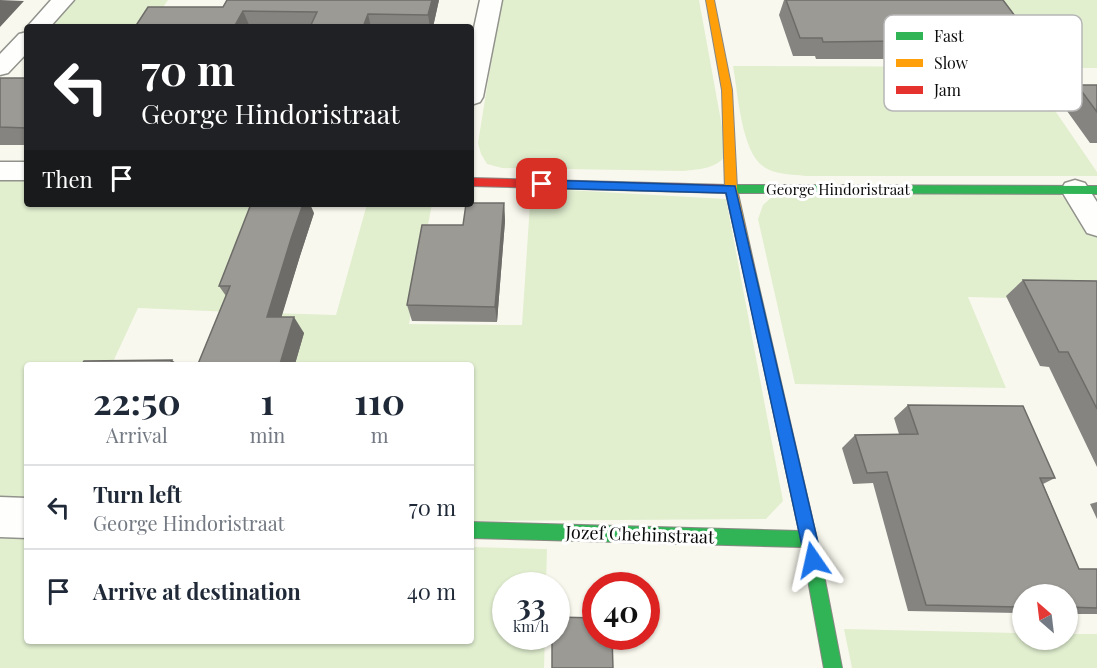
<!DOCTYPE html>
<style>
:root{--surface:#fff;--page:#f6f6f7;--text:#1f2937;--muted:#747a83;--line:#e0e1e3}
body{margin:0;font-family:"Playfair Display",serif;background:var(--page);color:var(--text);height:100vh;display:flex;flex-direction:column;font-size:22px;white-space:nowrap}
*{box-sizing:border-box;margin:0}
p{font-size:20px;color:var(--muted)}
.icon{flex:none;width:33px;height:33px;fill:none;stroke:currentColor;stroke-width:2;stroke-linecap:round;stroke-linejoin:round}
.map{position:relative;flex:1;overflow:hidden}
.details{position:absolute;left:24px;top:362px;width:450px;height:282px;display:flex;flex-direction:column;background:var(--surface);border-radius:6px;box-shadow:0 2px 4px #0004}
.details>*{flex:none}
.guide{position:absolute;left:24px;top:24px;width:450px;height:183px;border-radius:6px;box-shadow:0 2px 4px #0004;background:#202124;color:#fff;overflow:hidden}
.needle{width:39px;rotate:332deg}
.fabs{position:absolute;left:1012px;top:584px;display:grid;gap:12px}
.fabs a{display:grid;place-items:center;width:66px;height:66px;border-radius:50%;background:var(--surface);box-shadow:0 2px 4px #0004;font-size:30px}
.speed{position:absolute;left:492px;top:572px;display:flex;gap:12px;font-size:30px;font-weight:700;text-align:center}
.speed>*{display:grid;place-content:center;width:78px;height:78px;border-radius:50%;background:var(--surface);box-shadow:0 2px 4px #0004;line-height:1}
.speed small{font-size:15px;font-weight:400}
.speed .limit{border:9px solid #d22;background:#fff;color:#111}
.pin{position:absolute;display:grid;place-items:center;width:51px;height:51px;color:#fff;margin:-26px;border-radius:12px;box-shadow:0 3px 9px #0006}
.me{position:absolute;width:66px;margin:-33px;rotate:349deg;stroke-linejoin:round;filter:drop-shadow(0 0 4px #0008)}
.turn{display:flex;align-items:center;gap:21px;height:126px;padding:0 18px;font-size:27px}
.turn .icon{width:78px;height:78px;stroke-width:2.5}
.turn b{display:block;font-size:42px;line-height:51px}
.then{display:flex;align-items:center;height:57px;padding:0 18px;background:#0003;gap:12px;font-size:22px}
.eta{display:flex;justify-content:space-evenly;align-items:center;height:102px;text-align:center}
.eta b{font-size:36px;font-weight:700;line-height:42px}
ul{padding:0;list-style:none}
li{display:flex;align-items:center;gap:18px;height:84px;padding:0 18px;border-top:2px solid var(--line)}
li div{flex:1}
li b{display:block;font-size:22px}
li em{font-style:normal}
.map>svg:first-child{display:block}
.green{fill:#e1efcf}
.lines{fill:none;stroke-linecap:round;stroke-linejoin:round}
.street-casing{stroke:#92928d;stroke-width:3}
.fast-casing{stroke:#898884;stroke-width:2}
.slow-casing{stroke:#898884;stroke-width:2}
.jam-casing{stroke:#898884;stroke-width:2}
.street{fill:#fefefc;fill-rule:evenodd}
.fast{fill:#30b455;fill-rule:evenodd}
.slow{fill:#ff9f0a;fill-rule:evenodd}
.jam{fill:#e5322d;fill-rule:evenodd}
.wall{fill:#868480}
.shaded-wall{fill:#6d6c68}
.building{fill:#9c9a95;stroke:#6d6c68;stroke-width:1.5}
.route{fill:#1a73e8;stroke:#114b97;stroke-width:1.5}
.labels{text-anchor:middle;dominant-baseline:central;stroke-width:6;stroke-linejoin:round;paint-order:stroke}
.street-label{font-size:15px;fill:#0b0b0b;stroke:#fff}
.near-street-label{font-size:18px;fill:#0b0b0b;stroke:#fff}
.key{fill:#fff;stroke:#b6b6b6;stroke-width:1.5}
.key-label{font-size:16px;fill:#0b0b0b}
</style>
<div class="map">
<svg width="1097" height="668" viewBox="0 0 1097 668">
<rect width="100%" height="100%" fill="#f9f8ee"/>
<path class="green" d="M74 0H168L150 27H52Z
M501 0H699L727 154C716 169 701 169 683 171L502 168 487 164 481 154 478 143Z
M985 0H1097V68H1026L1097 172V176H805C792 174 775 175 764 167 741 152 738 93 733 66L1024 67 1011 47H1016Z
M0 174 27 175V204H272L233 312 336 315 367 204H432L409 324 522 325 531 188 726 199 783 501 766 519 471 521V364H212L232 312 138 308 112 364H27V499L0 498Z
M1058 193 1097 224V300L968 297 1006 388 795 384 758 219 763 205 774 195Z
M0 531 27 532V640H471V547L547 549 546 585H506V636H545L544 668H0Z
M844 629 1023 633V639H1068V634H1097V668H852Z"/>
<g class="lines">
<defs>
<path id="street" d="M51 0H74L50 27H27Z
M480 0H502L483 97 480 102 471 105V42Z
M27 32V53L8 73 0 75V54L19 34Z
M0 162H27V180H0Z
M1075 180 1085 183 1097 202V236L1087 233 1061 190 1065 183Z
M0 497 27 498V538L0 537Z"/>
<path id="fast" d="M727 185 1097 186V194L727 193 721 189Z
M750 269 756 274 817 539 842 668H824L802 547 471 538V522L799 531 744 274Z"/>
<path id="slow" d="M706 0H714L732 90 737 189 756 274 750 279 744 274 725 189 722 90Z"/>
<path id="jam" d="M471 178 727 185 733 189 727 193 471 186Z"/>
</defs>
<use href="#street" class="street-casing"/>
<use href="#fast" class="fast-casing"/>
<use href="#slow" class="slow-casing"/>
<use href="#jam" class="jam-casing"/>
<use href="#street" class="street"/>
<use href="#fast" class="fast"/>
<use href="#slow" class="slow"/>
<use href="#jam" class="jam"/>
</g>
<path class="wall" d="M227 0H439L433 27H135L223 7Z
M784 0H1003L1021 24 1009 42 896 44 888 59H816L815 56H793L779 15Z
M0 78H27V145H0Z
M1077 85H1097V143H1090L1062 104Z
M504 203 505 221 497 322 412 321 407 305 463 225Z
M314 213 300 256 281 317 304 333 295 364H198L226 296 219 286Z
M1023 280 1097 281V467L1049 367 1040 366 1006 296Z
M908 405 1055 478 1043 484 1079 569H1097V614H1068V594H1023V613L908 611 873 483 853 484 842 448 855 435 899 434 894 418Z
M1097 502V519L1090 504Z"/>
<path class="shaded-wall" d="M0 0 24 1 0 27Z
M432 0H439L433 27H430L428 15Z
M243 11 250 27H234Z
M368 14 371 27H363Z
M504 203 505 221 497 322 495 307Z
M303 204H310L314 213 300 256 277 332 267 317 291 239Z
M294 317 304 333 295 364H280Z
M172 360 177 364H170Z"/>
<path class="building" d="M227 0H432L428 15 368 14 363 27H310L317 12 243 11 234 27H135L148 7H223Z
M786 0H1003L1021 24 889 27 897 41 823 42 822 38H800Z
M0 78H27V128L0 127Z
M1077 85H1097V112Z
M471 203H504L495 307 407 305 422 225H463L466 204H471Z
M251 204H303L291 239 267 317H294L280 364H198L230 286H219Z
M1023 280 1097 281V409L1068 352H1059Z
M172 360 170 364H82L84 361Z
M908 405 1023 406 1055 478H1040L1079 569H1097V608L1068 607V594H1023V607L926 605 887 472 867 473 855 435 918 434Z
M556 617 596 618V636H612L613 668H552V636H556Z"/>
<path class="route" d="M542 180 735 186 822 560 819 566 813 569 807 566 805 560 726 193 542 188 536 184Z"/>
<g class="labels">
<g class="street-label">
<text x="838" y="189">George Hindoristraat</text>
</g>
<g class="near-street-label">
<text transform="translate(640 534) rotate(2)">Jozef Chehinstraat</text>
</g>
</g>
<rect x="884" y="15" width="198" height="96" rx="9" class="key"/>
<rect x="896" y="32" width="27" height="8" fill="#30b455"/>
<rect x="896" y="59" width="27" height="8" fill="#ff9f0a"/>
<rect x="896" y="86" width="27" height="8" fill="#e5322d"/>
<g class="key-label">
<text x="934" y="42">Fast</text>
<text x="934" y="69">Slow</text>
<text x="934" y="96">Jam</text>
</g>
</svg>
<div class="fabs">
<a><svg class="needle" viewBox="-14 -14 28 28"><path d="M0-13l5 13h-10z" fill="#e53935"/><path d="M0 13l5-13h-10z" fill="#747a83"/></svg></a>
</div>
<div class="speed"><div>33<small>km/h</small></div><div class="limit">40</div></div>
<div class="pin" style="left:542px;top:184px;background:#d93025"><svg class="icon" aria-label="arrive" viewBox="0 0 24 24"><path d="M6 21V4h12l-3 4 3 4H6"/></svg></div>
<svg class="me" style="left:813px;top:560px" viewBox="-20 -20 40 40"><path d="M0-17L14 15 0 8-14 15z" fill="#1a73e8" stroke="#fff" stroke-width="4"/></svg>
<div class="guide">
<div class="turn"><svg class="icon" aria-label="left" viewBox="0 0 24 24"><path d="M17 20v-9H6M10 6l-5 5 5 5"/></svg><div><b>70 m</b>George Hindoristraat</div></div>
<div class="then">Then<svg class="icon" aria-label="arrive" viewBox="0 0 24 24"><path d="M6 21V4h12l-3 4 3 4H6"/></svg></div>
</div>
<section class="details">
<div class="eta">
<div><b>22:50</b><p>Arrival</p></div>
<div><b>1</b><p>min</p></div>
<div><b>110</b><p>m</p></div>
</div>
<ul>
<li><svg class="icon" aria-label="left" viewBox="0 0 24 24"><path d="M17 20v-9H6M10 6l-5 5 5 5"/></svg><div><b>Turn left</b><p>George Hindoristraat</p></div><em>70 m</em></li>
<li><svg class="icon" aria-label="arrive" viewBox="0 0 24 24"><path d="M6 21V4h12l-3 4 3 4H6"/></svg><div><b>Arrive at destination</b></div><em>40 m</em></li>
</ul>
</section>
</div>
